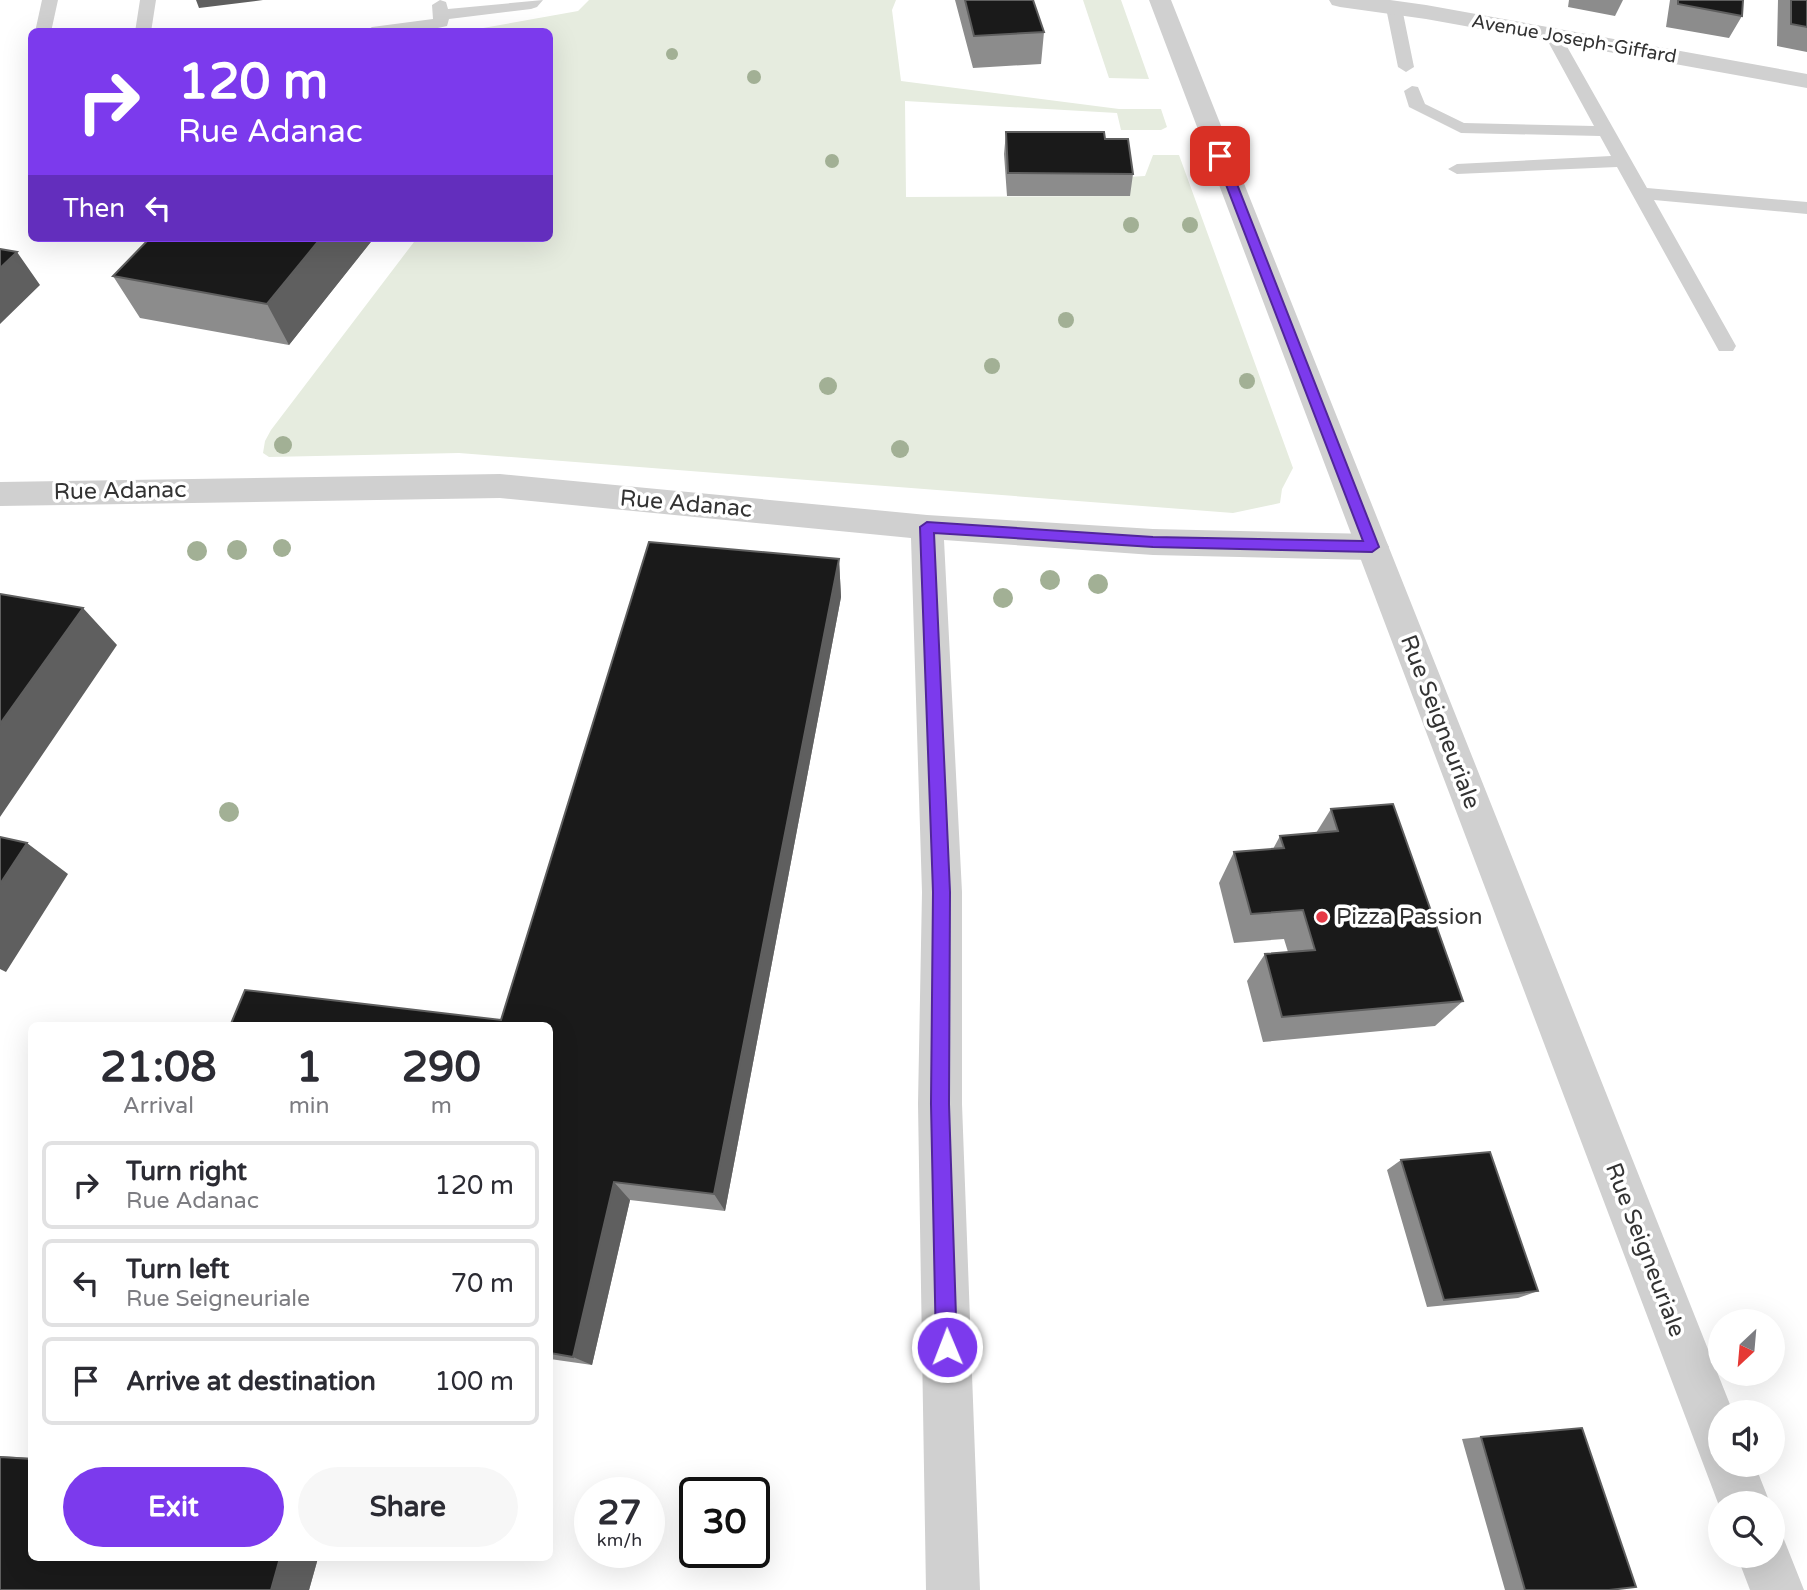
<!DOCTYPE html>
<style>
:root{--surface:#fff;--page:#f7f7f7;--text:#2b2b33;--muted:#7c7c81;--line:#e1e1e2;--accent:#7c3aed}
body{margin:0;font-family:"Varela Round",sans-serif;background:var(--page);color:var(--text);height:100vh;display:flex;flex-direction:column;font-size:26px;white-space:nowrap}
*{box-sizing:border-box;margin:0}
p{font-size:23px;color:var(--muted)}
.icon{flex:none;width:38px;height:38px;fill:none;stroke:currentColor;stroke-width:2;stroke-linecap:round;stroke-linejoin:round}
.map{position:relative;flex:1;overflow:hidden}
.details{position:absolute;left:28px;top:1022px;width:525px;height:539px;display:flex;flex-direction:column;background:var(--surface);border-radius:10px;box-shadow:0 7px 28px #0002}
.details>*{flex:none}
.top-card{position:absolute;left:28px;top:28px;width:525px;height:214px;border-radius:10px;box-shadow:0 7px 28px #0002;background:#7c3aed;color:#fff;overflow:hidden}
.needle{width:46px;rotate:206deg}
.buttons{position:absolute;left:1708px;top:1309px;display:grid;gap:14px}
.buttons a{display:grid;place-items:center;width:77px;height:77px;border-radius:50%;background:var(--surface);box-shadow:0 7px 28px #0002;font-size:35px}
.speed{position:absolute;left:574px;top:1477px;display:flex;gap:14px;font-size:35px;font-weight:700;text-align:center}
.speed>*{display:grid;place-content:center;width:91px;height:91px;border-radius:50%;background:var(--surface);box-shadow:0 7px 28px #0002;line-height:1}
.speed small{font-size:18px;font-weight:400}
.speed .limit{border:4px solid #111;border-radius:10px;background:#fff;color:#111}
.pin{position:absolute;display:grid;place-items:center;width:60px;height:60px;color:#fff;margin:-30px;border-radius:14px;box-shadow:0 4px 10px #0006}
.me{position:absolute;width:77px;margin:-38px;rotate:359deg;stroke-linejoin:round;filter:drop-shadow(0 0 5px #0008)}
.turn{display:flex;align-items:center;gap:24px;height:147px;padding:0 35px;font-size:32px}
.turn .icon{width:91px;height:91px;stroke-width:2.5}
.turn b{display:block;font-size:49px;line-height:60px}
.then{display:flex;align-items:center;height:66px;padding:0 35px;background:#0003;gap:14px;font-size:26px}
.eta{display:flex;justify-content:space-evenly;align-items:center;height:119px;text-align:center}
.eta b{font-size:42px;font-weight:800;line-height:49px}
.button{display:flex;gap:14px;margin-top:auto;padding:14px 35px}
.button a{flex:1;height:80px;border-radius:42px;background:var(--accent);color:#fff;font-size:28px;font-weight:800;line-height:80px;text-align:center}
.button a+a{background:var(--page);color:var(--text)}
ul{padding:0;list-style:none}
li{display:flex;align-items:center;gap:21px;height:88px;margin:0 14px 10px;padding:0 21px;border:4px solid var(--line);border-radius:10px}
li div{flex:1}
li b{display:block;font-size:26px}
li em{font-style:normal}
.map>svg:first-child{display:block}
.green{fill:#e6ecdf}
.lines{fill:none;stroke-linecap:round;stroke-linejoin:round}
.service{fill:#d0d0d0;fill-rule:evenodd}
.minor{fill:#d0d0d0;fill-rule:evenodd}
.tertiary{fill:#d0d0d0;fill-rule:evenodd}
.tree{fill:#a2b095}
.wall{fill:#8c8c8c}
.shaded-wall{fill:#5f5f5f}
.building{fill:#1a1a1a;stroke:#5f5f5f;stroke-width:2}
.route{fill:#7c3aed;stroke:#51269a;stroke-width:2}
.poi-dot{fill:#e63946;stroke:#fff;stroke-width:2.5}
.labels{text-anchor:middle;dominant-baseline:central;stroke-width:7;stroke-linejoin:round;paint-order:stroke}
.far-street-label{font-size:19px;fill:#333;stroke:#fff}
.street-label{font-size:23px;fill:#333;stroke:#fff}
.poi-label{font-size:23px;fill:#333;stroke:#fff;text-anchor:start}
</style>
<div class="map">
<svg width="1807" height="1590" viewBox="0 0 1807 1590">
<rect width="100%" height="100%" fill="#fff"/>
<path class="green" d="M589 0H896L892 10 901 81 1119 109H1161L1167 127 1161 130H1121L1117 113 905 101 906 197 1129 196 1127 177 1145 176 1153 155H1179L1293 468 1282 489 1280 503 1233 513 459 453 269 457 263 453 265 441 271 430 417 238H550V32L466 31 578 11Z
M1083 0H1121L1149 79 1109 78Z"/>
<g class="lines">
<path class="service" d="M42 0H58L51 32H35Z
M140 0H156L151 32H135Z
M440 0 446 2 448 9 543 0 537 7 531 9 449 19 447 26C420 33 392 32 364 32L372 27 433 19 432 5Z
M1394 3 1402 8 1414 67 1406 72 1398 67 1386 8Z
M1553 31 1561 36 1647 188 1807 202V214L1654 200 1736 346 1733 351H1719L1617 167 1457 174 1448 169 1457 164 1611 156 1600 136 1461 133 1409 107 1404 91 1412 86 1418 87 1425 104 1464 123 1594 126 1545 36Z"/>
<path class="minor" d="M1329 0H1390L1426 5 1807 74V88L1426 19 1340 7 1332 5Z
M500 474 927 515 1153 529 1372 534 1384 538 1389 547 1384 556 1372 560 1153 555 944 540 962 892V1104L980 1590H926L918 1104 922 892 911 538 500 498 0 506V482Z"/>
<path class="tertiary" d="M1149 0H1171L1733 1412H1720V1465H1755L1770 1503H1720V1509L1718 1503Z
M1773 1533 1783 1537 1804 1590H1750L1737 1556H1773Z"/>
</g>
<g class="tree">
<circle cx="672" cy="54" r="6"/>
<circle cx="754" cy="77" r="7"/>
<circle cx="832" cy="161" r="7"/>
<circle cx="1131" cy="225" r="8"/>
<circle cx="1190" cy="225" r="8"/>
<circle cx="1066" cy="320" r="8"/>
<circle cx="992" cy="366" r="8"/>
<circle cx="1247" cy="381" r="8"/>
<circle cx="828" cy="386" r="9"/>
<circle cx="283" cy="445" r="9"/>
<circle cx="900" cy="449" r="9"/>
<circle cx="282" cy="548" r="9"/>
<circle cx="237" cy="550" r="10"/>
<circle cx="197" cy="551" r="10"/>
<circle cx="1050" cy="580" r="10"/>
<circle cx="1098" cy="584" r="10"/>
<circle cx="1003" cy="598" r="10"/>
<circle cx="229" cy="812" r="10"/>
</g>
<path class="wall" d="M955 0H1033L1044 32 1041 64 973 68Z
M1569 0H1623L1615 16 1568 7Z
M1670 0H1743L1742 16 1729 38 1666 27Z
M1778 0H1807V52L1777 46Z
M1006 132 1105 139 1133 174 1130 196H1007L1004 154Z
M150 238H374L289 345 140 318 113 276Z
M839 559 841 597 725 1211 630 1200 592 1365 550 1359V1026L501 1020Z
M1331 809 1463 1001 1435 1026 1263 1042 1247 981 1265 954 1288 952 1284 939 1234 943 1219 883 1234 852 1273 849 1280 836 1316 833Z
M1401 1160 1538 1291 1518 1298 1427 1307 1387 1170Z
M1481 1437 1609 1590H1505L1462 1439Z
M0 1456 32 1458V1558H318L309 1590H0Z"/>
<path class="shaded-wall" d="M196 0H263L199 8Z
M321 238H374L289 345 267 304Z
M17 252 40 285 0 324V268Z
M839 559 841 597 725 1211 714 1194Z
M83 608 117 645 0 817V724Z
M27 843 68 874 6 972 0 969V884Z
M614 1182 630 1200 592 1365 573 1357Z
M280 1558H318L309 1590H271Z"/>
<path class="building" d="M965 0H1033L1044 32 974 36Z
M1678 0H1743L1742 16 1678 4Z
M1791 0H1807V27L1791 24Z
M1006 132H1104L1105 139H1128L1133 174 1008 173Z
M150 238H321L267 304 113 276Z
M0 249 17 252 0 268Z
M649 542 839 559 714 1194 614 1182 573 1357 550 1353V1026H230L245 990 501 1020Z
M0 594 83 608 0 724Z
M1393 804 1463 1001 1282 1017 1265 954 1315 950 1303 910 1251 914 1234 852 1284 848 1280 836 1338 831 1331 809Z
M0 837 27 843 0 884Z
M1490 1152 1538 1291 1444 1300 1401 1160Z
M1582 1428 1636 1587 1609 1590H1525L1481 1437Z
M0 1457 32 1459V1558H280L271 1590H0Z"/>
<path class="route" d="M1220 153 1226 156 1379 547 1372 552 1153 547 934 533 950 892 949 1104 957 1347 954 1354 947 1357 939 1354 936 1347 931 1104 933 892 920 527 927 522 1153 537 1363 541 1215 156Z"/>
<circle class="poi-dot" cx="1322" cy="917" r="7"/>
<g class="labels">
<g class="far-street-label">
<text transform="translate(1574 39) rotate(10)">Avenue Joseph-Giffard</text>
</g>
<g class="street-label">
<text transform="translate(120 491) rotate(-1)">Rue Adanac</text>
<text transform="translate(686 504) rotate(5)">Rue Adanac</text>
<text transform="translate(1440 722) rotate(69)">Rue Seigneuriale</text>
<text transform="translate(1645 1250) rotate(69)">Rue Seigneuriale</text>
</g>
<g class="poi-label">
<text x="1336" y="917">Pizza Passion</text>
</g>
</g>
</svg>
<div class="buttons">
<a><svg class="needle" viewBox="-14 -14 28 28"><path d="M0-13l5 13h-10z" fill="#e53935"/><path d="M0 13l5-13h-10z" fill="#7c7c81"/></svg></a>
<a><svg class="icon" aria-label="sound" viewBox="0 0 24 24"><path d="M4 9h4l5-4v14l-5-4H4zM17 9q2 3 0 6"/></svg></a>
<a><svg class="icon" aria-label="search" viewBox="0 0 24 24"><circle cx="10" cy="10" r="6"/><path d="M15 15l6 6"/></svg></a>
</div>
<div class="speed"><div>27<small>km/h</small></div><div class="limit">30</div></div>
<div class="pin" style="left:1220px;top:156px;background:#d93025"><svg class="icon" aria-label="arrive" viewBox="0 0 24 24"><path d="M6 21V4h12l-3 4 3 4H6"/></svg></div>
<svg class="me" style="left:947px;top:1347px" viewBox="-20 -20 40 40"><circle r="17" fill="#7c3aed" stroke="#fff" stroke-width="3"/><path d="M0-11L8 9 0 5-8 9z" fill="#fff"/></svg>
<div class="top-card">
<div class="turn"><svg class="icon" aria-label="right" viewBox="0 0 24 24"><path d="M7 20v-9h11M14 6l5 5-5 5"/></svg><div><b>120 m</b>Rue Adanac</div></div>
<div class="then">Then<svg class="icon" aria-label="left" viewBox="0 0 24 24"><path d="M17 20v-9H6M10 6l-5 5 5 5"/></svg></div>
</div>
<section class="details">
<div class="eta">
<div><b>21:08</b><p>Arrival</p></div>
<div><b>1</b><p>min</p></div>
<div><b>290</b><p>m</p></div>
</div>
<ul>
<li><svg class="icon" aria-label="right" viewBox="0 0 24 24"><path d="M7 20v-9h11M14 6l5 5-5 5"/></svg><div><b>Turn right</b><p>Rue Adanac</p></div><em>120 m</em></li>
<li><svg class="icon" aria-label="left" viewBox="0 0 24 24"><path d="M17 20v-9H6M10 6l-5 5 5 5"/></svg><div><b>Turn left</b><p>Rue Seigneuriale</p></div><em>70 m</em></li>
<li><svg class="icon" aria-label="arrive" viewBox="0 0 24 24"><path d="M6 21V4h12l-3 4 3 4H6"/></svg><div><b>Arrive at destination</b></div><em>100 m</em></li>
</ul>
<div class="button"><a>Exit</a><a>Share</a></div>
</section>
</div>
